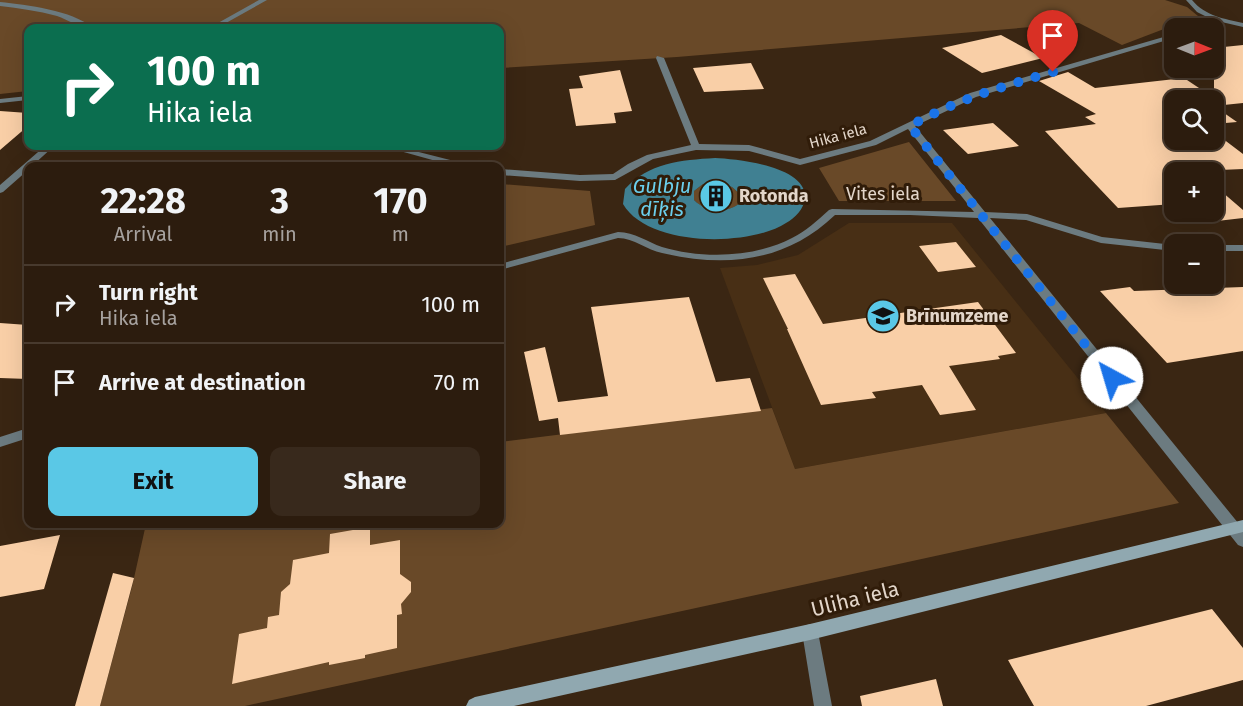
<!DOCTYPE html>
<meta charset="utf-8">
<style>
:root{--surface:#2c1c0e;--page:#38291c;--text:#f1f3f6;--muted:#a6a19e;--line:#483a2e;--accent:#5ac8e6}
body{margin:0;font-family:"Fira Sans",sans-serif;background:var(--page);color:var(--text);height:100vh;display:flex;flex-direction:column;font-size:22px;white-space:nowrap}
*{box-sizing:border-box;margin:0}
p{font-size:20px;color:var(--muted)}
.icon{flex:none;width:33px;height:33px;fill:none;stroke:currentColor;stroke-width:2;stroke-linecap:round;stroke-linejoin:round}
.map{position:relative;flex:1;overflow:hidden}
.panel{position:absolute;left:24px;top:162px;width:480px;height:366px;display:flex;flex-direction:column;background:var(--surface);border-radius:12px;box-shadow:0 6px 24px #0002,0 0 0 2px var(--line)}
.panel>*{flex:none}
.top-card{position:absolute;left:24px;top:24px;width:480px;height:126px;border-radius:12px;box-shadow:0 6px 24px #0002,0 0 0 2px var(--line);background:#0b6e4f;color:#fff;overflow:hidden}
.needle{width:39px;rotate:91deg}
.fabs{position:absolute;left:1164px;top:18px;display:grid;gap:12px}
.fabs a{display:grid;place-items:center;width:60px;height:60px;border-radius:12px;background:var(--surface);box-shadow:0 6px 24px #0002,0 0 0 2px var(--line);font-size:30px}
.pin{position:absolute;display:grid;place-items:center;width:51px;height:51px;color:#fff;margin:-62px -26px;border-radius:50% 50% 50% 0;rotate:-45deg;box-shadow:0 0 6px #0007}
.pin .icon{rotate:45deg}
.me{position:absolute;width:66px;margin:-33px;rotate:321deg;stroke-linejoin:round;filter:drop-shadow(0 0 4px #0008)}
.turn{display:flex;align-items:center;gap:21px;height:126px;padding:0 24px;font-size:27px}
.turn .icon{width:78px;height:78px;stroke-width:2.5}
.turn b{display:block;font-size:42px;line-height:51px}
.eta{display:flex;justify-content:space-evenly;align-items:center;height:102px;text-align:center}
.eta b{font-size:36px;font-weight:700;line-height:42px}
.cta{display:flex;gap:12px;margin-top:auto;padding:12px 24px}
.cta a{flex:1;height:69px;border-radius:12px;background:var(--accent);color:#111;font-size:24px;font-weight:700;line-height:69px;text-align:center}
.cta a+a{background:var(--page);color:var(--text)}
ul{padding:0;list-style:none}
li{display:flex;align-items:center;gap:18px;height:78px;padding:0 24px;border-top:2px solid var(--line)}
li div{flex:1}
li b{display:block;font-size:22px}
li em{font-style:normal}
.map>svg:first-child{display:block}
.built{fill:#482f15}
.green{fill:#694928}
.water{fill:#408092;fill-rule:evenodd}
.building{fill:#f9cfa7}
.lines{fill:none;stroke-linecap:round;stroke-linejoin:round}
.service{fill:#6c7b80;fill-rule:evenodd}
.minor{fill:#6c7b80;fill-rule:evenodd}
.secondary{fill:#90a8b0;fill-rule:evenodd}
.route{stroke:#1a73e8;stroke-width:10;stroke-dasharray:0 18}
.labels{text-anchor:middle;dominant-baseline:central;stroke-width:6;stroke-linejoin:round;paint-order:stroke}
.far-street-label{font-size:15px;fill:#e3d6ca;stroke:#301c09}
.street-label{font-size:18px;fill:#e3d6ca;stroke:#301c09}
.poi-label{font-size:18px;font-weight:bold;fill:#e3d6ca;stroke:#301c09;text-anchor:start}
.water-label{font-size:20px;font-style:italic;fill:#6bceeb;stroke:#301c09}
.near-street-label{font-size:21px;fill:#e3d6ca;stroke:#301c09}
</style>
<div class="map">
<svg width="1243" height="706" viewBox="0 0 1243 706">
<rect width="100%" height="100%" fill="#3a2613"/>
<path class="built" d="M849 223H952L1106 413 795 469 720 268 757 265 798 255Z"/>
<path class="green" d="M0 0H1165L1187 7 1198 16 1122 45 1079 23 677 57 500 68V28H28V91L0 94Z
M909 142 956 201H839L819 168Z
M718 183 732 187 741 195 739 204C725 214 706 213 694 200V191L703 184Z
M500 184 590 191 595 225 500 247Z
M772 408 795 469 1106 413 1179 503 245 706H100L132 587 146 524H500V442Z"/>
<path class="water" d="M715 158C737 159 807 166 805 198 804 209 795 218 786 223 749 247 648 247 623 204L625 189C648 163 681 160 715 158ZM718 183 732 187 741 195 739 204C725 214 706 212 694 200V191L703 184Z"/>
<path class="building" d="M1001 35 1043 58 982 73 942 48Z
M1243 45V103L1214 106 1237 122 1214 124V100H1174V140H1214V132L1243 154V169L1174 172V204L1118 208 1045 131 1096 124 1085 117 1096 114 1039 81 1068 72 1095 88 1184 78 1214 98V48Z
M751 63 764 89 704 92 693 68Z
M620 70 632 111 614 113 616 123 576 126 569 89 583 88 579 76Z
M0 111 28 113V126L0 150Z
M993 123 1019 146 968 154 943 130Z
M1214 185 1243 210V218L1200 223 1188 212H1214Z
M956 242 976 267 938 272 919 246Z
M795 274 823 324 978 302 1016 353 998 356 1000 359 949 366 976 410 940 415 922 385 872 392 876 398 821 405 787 329H788L763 278Z
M1130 287 1134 291 1243 287V351L1167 363 1100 291Z
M689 297 716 382 750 378 761 411 560 435 558 418 539 421 524 352 545 347 558 402 608 396 591 307Z
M0 323 28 325V379L0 378Z
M370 527V545L400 540V574L411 582V592L401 604 402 614 397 615V648L365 655V658L329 665V662L232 684 239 634 267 628 268 617 279 615 281 592 290 584 293 560 329 553 330 534Z
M60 535 44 589 0 597V546Z
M113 573 134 578 100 706H75Z
M1212 609 1243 648V680L1146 706H1034L1008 660Z
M936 679 943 706H862L860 696Z"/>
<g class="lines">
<path class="service" d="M0 2C27 5 72 10 93 28 82 29 68 20 57 16 38 11 19 8 0 6Z"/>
<path class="minor" d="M259 0H267L217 28H209Z
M1186 0H1192C1205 16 1225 19 1243 23V27L1213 20 1196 28H1188L1207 17 1197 12Z
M1174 34V38L976 97 915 126 985 212 1027 214 1102 237 1174 245V251L1101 243 1026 220 990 218 1243 529V547L1238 545 978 218 910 215H835C786 262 726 268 662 253 647 250 634 238 618 238L500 270V264L618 232C635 232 647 242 662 247 702 259 754 258 792 238 806 231 817 221 829 210L832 209 974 212 908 129 876 145 800 165 749 151 696 150 653 159 615 180 580 181 500 175V169L580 175 613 174 628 164 647 155 691 145 656 58 657 56 664 58 699 144 749 145 800 159 870 141 970 93Z
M28 96V100L0 103V99Z
M45 146H54L32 166H28V170L3 192 0 193V185Z
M382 146H395L466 164 468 166H454Z
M1214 245H1243V251H1214Z
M28 428V438L0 447V437Z
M810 624 816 626 818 632 832 706H814L802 632 804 626Z"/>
<path class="secondary" d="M1243 520V532L810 640 514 706H466L469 700 475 697 810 624Z"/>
</g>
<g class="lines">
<path class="route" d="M1053 72C1001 87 958 99 910 126L1112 378"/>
</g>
<defs>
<symbol id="building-disc" viewBox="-11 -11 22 22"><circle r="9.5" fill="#5ac8e6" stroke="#301c09"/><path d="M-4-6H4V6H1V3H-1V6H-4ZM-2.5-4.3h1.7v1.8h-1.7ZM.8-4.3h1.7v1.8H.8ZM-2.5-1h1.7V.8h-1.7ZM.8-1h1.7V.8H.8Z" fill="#111"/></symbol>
<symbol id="school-disc" viewBox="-11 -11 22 22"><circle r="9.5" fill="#5ac8e6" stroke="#301c09"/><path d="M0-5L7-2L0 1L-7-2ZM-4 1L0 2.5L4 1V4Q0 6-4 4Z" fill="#111"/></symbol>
</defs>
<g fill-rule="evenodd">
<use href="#building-disc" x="697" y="177" width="38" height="38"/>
<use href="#school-disc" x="864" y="297" width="38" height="38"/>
</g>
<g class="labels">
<g class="far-street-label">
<text transform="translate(838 136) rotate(-15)">Hika iela</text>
</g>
<g class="street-label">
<text x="883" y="194">Vites iela</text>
</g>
<g class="poi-label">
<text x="739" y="196">Rotonda</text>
<text x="906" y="316">Brīnumzeme</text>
</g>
<g class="water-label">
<text x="662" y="186">Gulbju<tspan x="662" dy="23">dīķis</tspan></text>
</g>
<g class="near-street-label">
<text transform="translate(855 599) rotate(-14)">Uliha iela</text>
</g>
</g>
</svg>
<div class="fabs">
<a><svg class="needle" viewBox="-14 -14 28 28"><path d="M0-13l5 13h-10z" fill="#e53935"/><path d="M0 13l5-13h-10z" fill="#a6a19e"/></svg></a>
<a><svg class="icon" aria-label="search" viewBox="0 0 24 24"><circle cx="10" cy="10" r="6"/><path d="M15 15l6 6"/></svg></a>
<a>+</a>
<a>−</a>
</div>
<div class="pin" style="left:1053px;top:72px;background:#d93025"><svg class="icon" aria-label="arrive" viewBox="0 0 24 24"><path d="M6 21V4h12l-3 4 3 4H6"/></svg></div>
<svg class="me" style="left:1112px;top:378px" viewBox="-20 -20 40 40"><circle r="19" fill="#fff"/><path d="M0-13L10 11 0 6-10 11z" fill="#1a73e8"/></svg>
<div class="top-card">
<div class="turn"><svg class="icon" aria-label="right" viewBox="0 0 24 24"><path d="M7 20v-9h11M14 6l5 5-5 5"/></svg><div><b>100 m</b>Hika iela</div></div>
</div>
<section class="panel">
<div class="eta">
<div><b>22:28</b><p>Arrival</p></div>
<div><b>3</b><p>min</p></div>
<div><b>170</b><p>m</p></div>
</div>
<ul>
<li><svg class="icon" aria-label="right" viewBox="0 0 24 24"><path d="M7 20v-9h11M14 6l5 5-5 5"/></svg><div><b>Turn right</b><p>Hika iela</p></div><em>100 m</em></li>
<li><svg class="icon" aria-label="arrive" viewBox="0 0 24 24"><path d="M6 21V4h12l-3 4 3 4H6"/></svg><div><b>Arrive at destination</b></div><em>70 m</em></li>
</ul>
<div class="cta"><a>Exit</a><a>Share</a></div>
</section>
</div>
